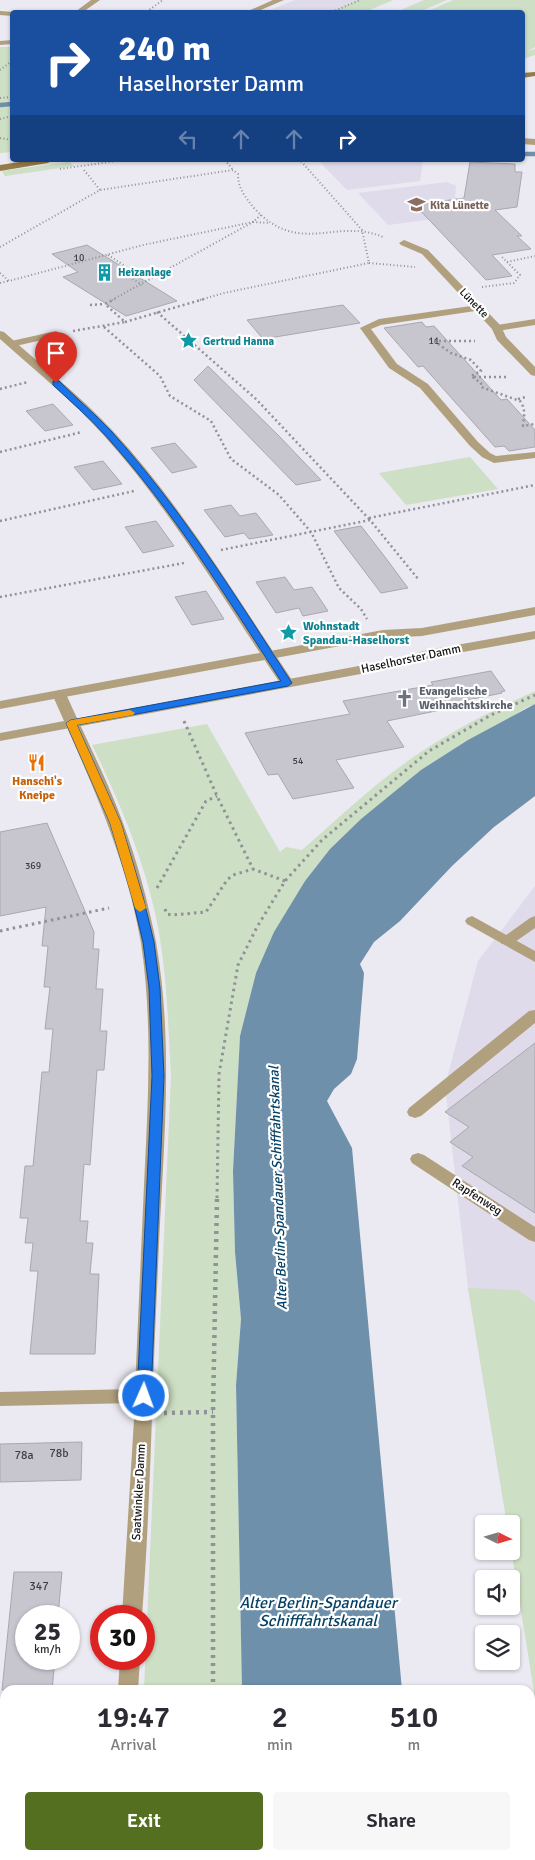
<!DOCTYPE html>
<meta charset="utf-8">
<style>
:root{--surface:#fff;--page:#f7f7f7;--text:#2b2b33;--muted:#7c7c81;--accent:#556f21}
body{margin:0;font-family:Signika,sans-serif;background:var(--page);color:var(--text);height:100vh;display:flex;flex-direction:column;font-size:19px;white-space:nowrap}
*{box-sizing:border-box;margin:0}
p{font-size:16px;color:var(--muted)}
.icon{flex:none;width:28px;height:28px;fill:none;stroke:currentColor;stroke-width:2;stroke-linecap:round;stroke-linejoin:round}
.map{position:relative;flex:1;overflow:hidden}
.details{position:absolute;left:0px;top:1685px;width:535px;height:175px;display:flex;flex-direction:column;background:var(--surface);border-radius:15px 15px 0 0;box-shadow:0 1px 4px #0004}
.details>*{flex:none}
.hud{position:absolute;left:10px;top:10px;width:515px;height:152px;border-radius:5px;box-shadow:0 1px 4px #0004;background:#1a4fa0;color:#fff;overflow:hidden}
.needle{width:32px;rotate:95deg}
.fabs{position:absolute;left:475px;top:1515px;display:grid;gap:10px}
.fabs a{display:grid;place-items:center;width:45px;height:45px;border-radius:5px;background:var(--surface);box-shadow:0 1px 4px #0004;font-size:25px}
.speed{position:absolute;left:15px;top:1605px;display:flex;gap:10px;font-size:25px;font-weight:700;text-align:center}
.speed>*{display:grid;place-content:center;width:65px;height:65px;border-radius:50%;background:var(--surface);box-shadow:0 1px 4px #0004;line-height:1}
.speed small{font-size:12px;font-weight:400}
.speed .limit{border:8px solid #d22;background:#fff;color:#111}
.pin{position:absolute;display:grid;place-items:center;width:42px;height:42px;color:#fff;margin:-51px -21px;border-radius:50% 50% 50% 0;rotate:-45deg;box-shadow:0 0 5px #0007}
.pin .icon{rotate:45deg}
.me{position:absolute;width:55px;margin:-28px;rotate:2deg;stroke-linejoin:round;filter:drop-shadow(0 0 4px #0008)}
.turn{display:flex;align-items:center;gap:18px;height:105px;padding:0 25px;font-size:22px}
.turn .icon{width:65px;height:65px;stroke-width:2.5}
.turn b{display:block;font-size:35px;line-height:42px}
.lanes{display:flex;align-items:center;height:48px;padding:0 25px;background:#0003;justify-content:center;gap:25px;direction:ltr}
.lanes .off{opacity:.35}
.eta{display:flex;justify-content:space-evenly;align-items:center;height:85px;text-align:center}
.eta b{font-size:30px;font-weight:600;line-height:35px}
.action{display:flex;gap:10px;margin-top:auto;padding:10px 25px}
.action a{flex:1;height:58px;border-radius:5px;background:var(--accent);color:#fff;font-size:20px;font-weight:600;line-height:58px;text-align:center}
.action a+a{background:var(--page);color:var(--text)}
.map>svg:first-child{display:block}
.built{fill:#dfdbeb}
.green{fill:#cddfc4}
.water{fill:#6f90aa}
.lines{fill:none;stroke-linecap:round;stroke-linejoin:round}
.stream{stroke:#6f90aa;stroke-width:4.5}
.building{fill:#c7c5ce;stroke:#a9a7af}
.path-far3{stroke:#929196;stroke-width:2;stroke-dasharray:1 2.5;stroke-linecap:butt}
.path-far2{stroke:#929196;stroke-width:2.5;stroke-dasharray:2 3;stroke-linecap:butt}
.path-far1{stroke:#929196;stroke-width:3;stroke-dasharray:2.5 4;stroke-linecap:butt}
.path{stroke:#929196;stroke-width:4.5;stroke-dasharray:3 5;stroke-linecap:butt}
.service{fill:#b1a07e;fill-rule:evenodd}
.minor{fill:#b1a07e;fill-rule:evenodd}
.tertiary{fill:#b1a07e;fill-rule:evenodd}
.secondary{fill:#947b47;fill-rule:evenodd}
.route{fill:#1a73e8;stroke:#114b97}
.slow{fill:#f59e0b}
.labels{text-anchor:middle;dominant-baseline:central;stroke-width:4.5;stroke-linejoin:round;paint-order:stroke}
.number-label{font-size:10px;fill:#403f43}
.far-education-label{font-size:11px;font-weight:bold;fill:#785e54;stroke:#fff;text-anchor:start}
.far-culture-label{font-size:11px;font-weight:bold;fill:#0d838f;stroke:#fff;text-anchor:start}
.far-street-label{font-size:11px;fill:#131215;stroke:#fff}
.culture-label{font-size:12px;font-weight:bold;fill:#0d838f;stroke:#fff;text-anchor:start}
.street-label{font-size:12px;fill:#131215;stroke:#fff}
.worship-label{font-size:12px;font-weight:bold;fill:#5b616d;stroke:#fff;text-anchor:start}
.food-label{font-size:12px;font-weight:bold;fill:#c56008;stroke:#fff}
.near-number-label{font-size:12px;fill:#403f43}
.water-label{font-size:14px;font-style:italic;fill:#054165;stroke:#fff}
.near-water-label{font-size:16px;font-style:italic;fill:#054165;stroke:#fff}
</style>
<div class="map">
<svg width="535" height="1860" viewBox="0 0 535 1860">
<rect width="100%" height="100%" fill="#ebe9f1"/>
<path class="built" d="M295 0H357L330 12 322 10 317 12H265Z
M318 160H423L420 181 347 190Z
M447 182 456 186 455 197 471 214 388 225 358 193Z
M535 886V1697L511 1548V1524H507L468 1288 445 1086 478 961Z"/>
<path class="green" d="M357 0H393L365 12H317L322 10 330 12Z
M424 0H447L419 12H396Z
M453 0H535V47L528 51 535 49V55L523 59 522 12H426Z
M0 47H12V152L0 153Z
M69 162 74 166 5 176 2 171Z
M470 457 498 489 406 505 379 473Z
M535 691V704L525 708 361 819 330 849 305 881 256 973 240 1036 233 1171 235 1252 241 1319 236 1385 242 1690H144L171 1076C168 1023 167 969 156 917 143 857 119 800 92 745L207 724 280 852 286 847 302 850C331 825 359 798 389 775 434 740 484 714 535 691Z
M468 1288 518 1290 535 1302V1697L511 1548V1524H507Z
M135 1855H245V1860H135Z"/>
<path class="water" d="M535 704V796L494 827 452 866 400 921 374 942 360 964 364 973 357 1059 351 1074 334 1089 327 1101 352 1148 402 1690H242L236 1385 241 1319 235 1252 233 1171 240 1036 256 973 274 932 305 881 330 849 361 819 421 770 468 740Z
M245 1855H417L418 1860H245Z"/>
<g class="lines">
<path class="stream" d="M0 105 12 104
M522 154H535"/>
</g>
<path class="building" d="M470 162 515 164V172H522L517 207 495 210 522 236H517L531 249 492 255 512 276 486 280 415 205 464 198Z
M87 245 177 301 126 316 63 277 78 272 52 254Z
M343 305 360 323 263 339 247 320Z
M422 322 426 327 434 326 501 400 507 399 535 430V447L509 451 504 446 495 447 423 366 418 367 384 328Z
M208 366 279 436 321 480 296 485 194 380Z
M53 404 73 425 45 431 26 411Z
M175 443 197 467 172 473 151 448Z
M103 461 122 484 93 490 74 467Z
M231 505 240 516 256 513 273 535 249 539 244 533 225 537 204 510Z
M156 521 174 546 143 553 125 527Z
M361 526 385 557 408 588 381 593 334 531Z
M285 577 294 590 312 587 328 611 303 616 299 608 276 613 256 582Z
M206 591 224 619 192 625 175 597Z
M491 671 505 691 501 692 502 693 463 701 465 705 387 721 404 747 336 760 354 788 293 799 278 774 268 775 245 733 350 714 343 701 433 685 431 682Z
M47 823 94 932 93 949H99L96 989H103L100 1031H107L104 1070H97L90 1165 84 1164 80 1221H88L86 1243H93L90 1274H99L95 1354H30L38 1271H30L33 1243H25L28 1218H20L25 1166H33L42 1072H49L53 1029H45L50 987H44L48 946H42L46 907 0 916V832Z
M535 1043V1213L462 1166 473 1157 450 1142 469 1127 445 1112Z
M82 1442 81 1480 0 1482V1444Z
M14 1572H62L58 1616H26V1659H55L52 1690H2Z"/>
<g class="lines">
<path class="path-far3" d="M106 11 115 12
M151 12 149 10 163 0
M332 12 360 0
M0 70 12 61
M0 98 12 97
M0 119 12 116
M0 138 12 140
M225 160 233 170
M60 169 123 160
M84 170 100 190
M261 215 253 222 270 223
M0 247 100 190 233 170 238 174C238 188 245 197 254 208 299 257 336 217 383 237
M108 255 134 272 127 275 142 285
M507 262 535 256
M369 263 415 267
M0 273 9 281 143 245 253 222 112 300
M0 283 8 281
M482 287 514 283 520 275 501 256
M200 300 224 293 369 263 362 230 300 160"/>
<path class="path-far2" d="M90 305 105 304
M157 312 256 399 370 520
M125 322 204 299
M104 327 160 376 170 396 211 421 231 459 279 495 311 532 339 588 361 609 367 619
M73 331 125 322 105 304 115 299
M434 341 451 353 471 360 481 371 471 376 481 383V387L520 401C526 409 524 416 523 426L535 424
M434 341H475
M474 377H508
M0 389 28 382
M518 399 526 397
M0 452 82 432
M369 518 535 485
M0 521 134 491
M221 550 370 520 419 580
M0 597 184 563"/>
<path class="path-far1" d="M184 721 217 796 253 869 285 881
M157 888 206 801 217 796
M165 909 167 914 172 915 206 912 227 880 233 875 253 869
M0 931 109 908
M217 1198 219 1074 238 965 257 927 285 881 322 840 429 751 491 715 535 695"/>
<path class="path" d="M164 1413 213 1412
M213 1690V1412L217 1197
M213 1855V1860"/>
<path class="service" d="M478 305 483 308 482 310 381 325 371 329 397 364 428 384 478 442 490 453 496 456 535 452V458L494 463 482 457 470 446 420 388 389 368 360 328 379 319Z
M535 319V325L497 331 492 328 497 325Z
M56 331 61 334 60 336 11 347 6 344 7 342Z
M535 916V928L512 944H502L499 941 502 938 530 918Z
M535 1010V1023L421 1116 415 1118 409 1116 407 1112 409 1108 529 1011Z"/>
<path class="minor" d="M91 0H100L83 12H75Z
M273 0H284L256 12H246Z
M0 11 15 12H12V16L0 15Z
M12 40V44L0 45V41Z
M522 138 535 139V145L522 144Z
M404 240 428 250 501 326 506 337 535 367V376L531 375 497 340 492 329 422 254 401 245 399 243Z
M0 331 4 332C40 364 79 395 113 431 183 507 236 597 294 683L292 686H282C225 602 174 514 106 438 74 402 36 371 0 339Z
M59 690 66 694C85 737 107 779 123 823 137 861 148 902 156 942 175 1049 162 1160 158 1267 152 1383 151 1500 142 1616H122L135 1403 0 1406V1392L135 1389C138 1321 141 1253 144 1185 148 1104 153 1023 141 943 126 855 88 775 52 694Z
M472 916 535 951V962L467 924 465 921 467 918Z
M418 1153 424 1155 535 1227V1242L529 1240 412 1163 410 1159 412 1155Z
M120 1659H140L138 1690H118Z
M0 1726H5V1746H0Z
M109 1855H131V1860H109Z"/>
<path class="tertiary" d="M535 607V615L422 636 383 638 0 709V701L383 630 422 628Z
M535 631V639L430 658 393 668 0 741V733L391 660 428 650Z"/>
<path class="secondary" d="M535 72V76L522 78V73Z
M32 160H52L48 163 0 171V165Z"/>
</g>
<path class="route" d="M53 381H59C76 398 95 414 111 431 181 508 236 597 292 683L288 686 77 725 121 823 143 897 154 942 160 988 164 1076 151 1396 149 1400 144 1401 139 1400 137 1396 152 1076 149 988 143 942 132 897 110 823 66 723 71 720 281 681C226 597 173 510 105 435 89 417 70 401 53 385Z"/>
<path class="slow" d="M130 710 135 713 133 715 77 725 121 823 146 908 140 912 135 908 110 823 66 723 71 720Z"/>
<defs>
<symbol id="school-bare" viewBox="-9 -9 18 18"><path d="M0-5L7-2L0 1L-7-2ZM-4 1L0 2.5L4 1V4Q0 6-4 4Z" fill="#8d6e63" stroke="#fff" stroke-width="2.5" paint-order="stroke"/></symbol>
<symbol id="building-bare" viewBox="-9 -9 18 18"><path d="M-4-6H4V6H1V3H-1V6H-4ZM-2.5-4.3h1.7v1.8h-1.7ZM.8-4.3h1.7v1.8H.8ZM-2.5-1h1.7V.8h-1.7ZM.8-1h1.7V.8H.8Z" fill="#0f9aa8" stroke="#fff" stroke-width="2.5" paint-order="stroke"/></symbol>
<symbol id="sight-bare" viewBox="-9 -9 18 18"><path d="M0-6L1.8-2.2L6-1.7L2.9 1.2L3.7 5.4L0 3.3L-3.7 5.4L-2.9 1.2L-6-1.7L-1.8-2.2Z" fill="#0f9aa8" stroke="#fff" stroke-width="2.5" paint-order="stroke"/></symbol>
<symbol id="church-bare" viewBox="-9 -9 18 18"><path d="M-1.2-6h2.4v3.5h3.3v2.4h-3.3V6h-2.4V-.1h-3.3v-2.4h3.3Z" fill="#6b7280" stroke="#fff" stroke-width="2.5" paint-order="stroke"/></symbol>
<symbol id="restaurant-bare" viewBox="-9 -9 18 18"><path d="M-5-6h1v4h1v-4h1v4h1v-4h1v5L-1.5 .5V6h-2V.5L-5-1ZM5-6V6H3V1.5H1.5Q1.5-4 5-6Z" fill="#e8710a" stroke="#fff" stroke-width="2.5" paint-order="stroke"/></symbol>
</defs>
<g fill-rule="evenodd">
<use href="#school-bare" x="404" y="192" width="25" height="25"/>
<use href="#building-bare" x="92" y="260" width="25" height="25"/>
<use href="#sight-bare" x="176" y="328" width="25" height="25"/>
<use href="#sight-bare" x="276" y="620" width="25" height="25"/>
<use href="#church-bare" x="392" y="686" width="25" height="25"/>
<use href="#restaurant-bare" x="24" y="750" width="25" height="25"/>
</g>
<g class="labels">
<g class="number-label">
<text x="79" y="258">10</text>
<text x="434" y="341">11</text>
<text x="298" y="761">54</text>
<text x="33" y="866">369</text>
</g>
<g class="far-education-label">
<text x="430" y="205">Kita Lünette</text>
</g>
<g class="far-culture-label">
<text x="118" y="272">Heizanlage</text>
<text x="203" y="341">Gertrud Hanna</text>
</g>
<g class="far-street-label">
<text transform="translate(474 303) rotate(46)">Lünette</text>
</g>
<g class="culture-label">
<text x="303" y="626">Wohnstadt<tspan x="303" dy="14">Spandau-Haselhorst</tspan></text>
</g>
<g class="street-label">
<text transform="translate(411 659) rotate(-12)">Haselhorster Damm</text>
<text transform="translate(477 1197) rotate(33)">Rapfenweg</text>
<text transform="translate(139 1492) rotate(-87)">Saatwinkler Damm</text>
</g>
<g class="worship-label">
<text x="419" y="691">Evangelische<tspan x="419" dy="14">Weihnachtskirche</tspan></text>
</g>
<g class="food-label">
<text x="37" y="781">Hanschi's<tspan x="37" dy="14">Kneipe</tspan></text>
</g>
<g class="near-number-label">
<text x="59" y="1453">78b</text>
<text x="24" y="1455">78a</text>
<text x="39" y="1586">347</text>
</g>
<g class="water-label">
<text transform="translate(278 1188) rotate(-92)">Alter Berlin-Spandauer Schifffahrtskanal</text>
</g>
<g class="near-water-label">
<text x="318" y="1603">Alter Berlin-Spandauer<tspan x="318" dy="18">Schifffahrtskanal</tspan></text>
</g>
</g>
</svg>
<div class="fabs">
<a><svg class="needle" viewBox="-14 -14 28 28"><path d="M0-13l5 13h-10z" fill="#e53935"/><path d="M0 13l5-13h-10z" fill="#7c7c81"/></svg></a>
<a><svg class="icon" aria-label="sound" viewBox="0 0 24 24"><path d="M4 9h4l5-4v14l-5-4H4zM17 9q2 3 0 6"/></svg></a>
<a><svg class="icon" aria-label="layers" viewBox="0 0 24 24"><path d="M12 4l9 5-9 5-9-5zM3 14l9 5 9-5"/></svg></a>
</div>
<div class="speed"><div>25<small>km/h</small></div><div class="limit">30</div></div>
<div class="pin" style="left:56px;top:383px;background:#d93025"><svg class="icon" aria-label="arrive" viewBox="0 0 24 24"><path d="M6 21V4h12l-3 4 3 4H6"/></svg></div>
<svg class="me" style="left:144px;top:1396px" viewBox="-20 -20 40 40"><circle r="17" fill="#1a73e8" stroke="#fff" stroke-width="3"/><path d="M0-11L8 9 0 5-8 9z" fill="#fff"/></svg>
<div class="hud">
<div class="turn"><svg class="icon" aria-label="right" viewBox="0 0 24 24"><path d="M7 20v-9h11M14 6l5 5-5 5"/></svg><div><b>240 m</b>Haselhorster Damm</div></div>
<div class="lanes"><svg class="icon off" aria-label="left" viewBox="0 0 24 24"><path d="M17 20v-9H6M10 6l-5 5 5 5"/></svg><svg class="icon off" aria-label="ahead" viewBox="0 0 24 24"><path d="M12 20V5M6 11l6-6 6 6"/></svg><svg class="icon off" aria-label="ahead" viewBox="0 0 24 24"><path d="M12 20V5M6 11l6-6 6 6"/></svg><svg class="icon" aria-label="right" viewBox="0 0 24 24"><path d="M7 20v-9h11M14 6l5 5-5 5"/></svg></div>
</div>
<section class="details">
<div class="eta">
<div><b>19:47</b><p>Arrival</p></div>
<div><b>2</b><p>min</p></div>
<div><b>510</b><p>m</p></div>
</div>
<div class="action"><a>Exit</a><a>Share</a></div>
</section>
</div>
